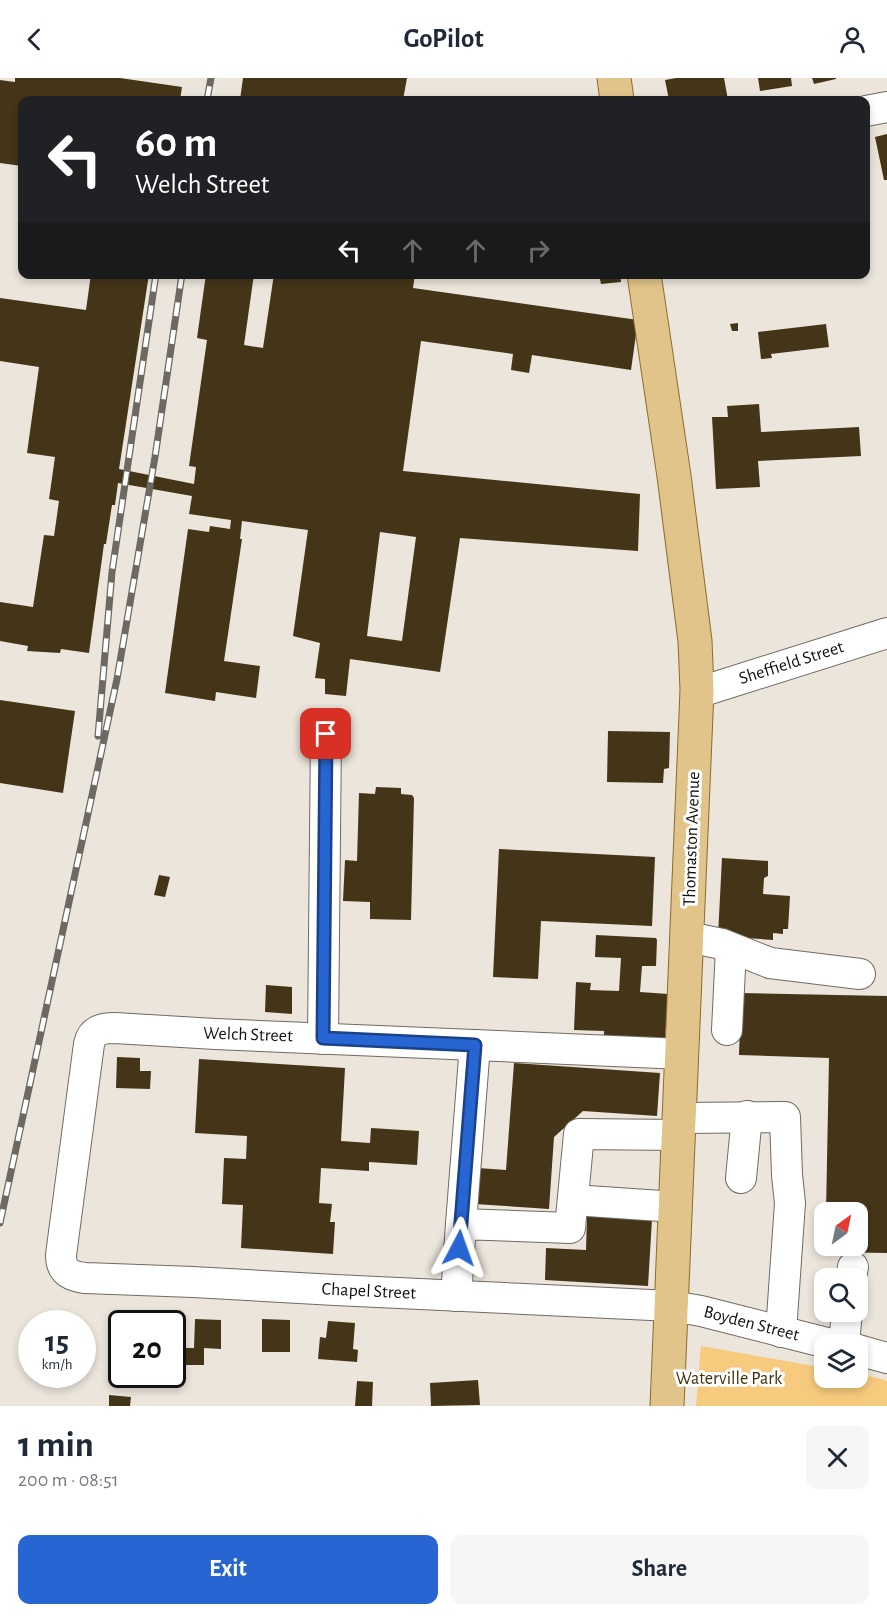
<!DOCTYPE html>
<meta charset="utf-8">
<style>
:root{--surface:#fff;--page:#f6f6f7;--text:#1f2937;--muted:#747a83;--accent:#2765d2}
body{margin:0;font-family:"Alegreya Sans",sans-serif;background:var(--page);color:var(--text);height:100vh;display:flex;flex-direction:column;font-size:22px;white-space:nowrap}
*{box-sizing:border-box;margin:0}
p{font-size:20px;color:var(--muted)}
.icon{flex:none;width:33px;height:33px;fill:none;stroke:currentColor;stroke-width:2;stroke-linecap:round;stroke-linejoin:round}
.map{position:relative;height:1328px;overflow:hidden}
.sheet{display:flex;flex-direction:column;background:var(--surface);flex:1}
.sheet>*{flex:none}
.banner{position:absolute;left:18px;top:18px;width:852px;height:183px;border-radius:12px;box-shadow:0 3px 9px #0003;background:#202124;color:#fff;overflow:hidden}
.needle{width:39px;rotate:33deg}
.controls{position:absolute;left:814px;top:1124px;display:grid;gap:12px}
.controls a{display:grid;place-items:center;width:54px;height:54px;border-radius:12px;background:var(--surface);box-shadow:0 3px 9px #0003;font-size:30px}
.speed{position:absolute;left:18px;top:1232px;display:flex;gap:12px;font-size:30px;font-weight:700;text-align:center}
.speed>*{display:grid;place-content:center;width:78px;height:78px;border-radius:50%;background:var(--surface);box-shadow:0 3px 9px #0003;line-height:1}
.speed small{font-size:15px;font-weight:400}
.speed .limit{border:3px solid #111;border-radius:9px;background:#fff;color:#111}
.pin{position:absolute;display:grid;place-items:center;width:51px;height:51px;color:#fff;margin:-26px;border-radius:12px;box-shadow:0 3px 9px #0006}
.me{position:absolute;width:66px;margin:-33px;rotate:4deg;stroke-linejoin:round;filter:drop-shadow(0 0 4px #0008)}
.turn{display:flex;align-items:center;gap:21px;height:126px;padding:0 18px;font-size:27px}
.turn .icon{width:78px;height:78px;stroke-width:2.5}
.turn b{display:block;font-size:42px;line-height:51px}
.lanes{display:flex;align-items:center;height:57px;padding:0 18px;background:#0003;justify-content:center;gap:30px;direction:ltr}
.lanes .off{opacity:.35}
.round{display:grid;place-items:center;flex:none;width:63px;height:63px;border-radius:12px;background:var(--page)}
.summary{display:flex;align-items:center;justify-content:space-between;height:102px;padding:0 18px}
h1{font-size:36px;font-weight:700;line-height:45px}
.cta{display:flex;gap:12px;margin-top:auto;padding:12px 18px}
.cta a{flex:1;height:69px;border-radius:12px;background:var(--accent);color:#fff;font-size:24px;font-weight:700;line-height:69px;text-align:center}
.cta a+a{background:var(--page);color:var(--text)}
header{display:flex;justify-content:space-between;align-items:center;height:78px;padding:0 18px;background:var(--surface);font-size:27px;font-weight:700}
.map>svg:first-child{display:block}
.green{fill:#f7cb7e}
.building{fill:#453518;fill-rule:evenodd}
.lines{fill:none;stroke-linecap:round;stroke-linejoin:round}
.minor-casing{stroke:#706a62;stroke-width:32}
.major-casing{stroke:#8c6b2b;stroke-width:35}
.minor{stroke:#fff;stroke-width:30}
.major{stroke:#e1c489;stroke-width:33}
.rail-casing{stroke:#6c6862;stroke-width:7}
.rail{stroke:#fff;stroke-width:4.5;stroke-dasharray:14;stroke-linecap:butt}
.route-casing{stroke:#194288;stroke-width:15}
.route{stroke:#2765d2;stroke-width:10}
.labels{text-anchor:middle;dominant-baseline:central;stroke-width:6;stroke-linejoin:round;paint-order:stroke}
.street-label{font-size:18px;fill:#13110e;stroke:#fff}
.park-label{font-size:18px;fill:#432f05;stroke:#fff}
</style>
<header><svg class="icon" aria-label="back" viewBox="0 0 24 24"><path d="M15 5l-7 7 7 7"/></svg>GoPilot<svg class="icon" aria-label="person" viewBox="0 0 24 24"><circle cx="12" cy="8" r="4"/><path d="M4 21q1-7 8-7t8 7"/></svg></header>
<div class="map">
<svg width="887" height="1328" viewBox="0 0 887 1328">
<rect width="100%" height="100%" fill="#ebe5db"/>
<path class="green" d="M701 1268 825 1290V1299H858V1296L878 1300 887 1303V1328H696Z"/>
<path class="building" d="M15 0H120L182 9 180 22H22V88L0 85V2L15 4Z
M243 0H407L403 22H240Z
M676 0H724L728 22H669L665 2Z
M758 0H791L792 8 760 13Z
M812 0H836V1L814 6Z
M887 56V102H884L875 59Z
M91 196H149L119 391 194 406 196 389 189 388 207 262 197 260 206 196H254L244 267 263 270 274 196H415L413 210 638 242 631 292 532 277 529 295 511 292 513 276 421 263 403 393 640 416 638 473 460 460 440 594 350 581 346 618 325 616V601L315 600 320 565 293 558 308 452 242 443 240 461H242L224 583 260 588 256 620 216 614 215 623 165 615 188 451 209 454 210 448 230 451 231 442 189 436 192 418 118 405 115 427H112L106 466H104L89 575 61 571 60 575 27 573 28 568 0 563V524L33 529 44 457 54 458 59 423 49 421 55 379 27 375 39 289 0 283V220L86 232ZM380 454 416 459 402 563 367 558Z
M463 196H507V198L482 201Z
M599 196H620L621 204 601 206Z
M738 245V253H732L730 246Z
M826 246 829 269 771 276 772 280 761 281 758 254Z
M759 326 761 354 859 349 861 378 758 383 760 409 716 411 712 339H728L727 328Z
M0 622 75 633 63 715 0 705Z
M608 653 670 654 669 690 664 691 663 705 607 704Z
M376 709 401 710V716L412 717 414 720 411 842 370 841V824L343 823 345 782 357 783 359 715 375 716Z
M499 771 655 779 652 848 541 843 538 901 493 899Z
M722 780 768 783V798L764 800 763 816 790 818 788 851H783V856L773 855V862L718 858Z
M159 797 170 799 165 819 154 817Z
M596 857 656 860 657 862 656 888H642L640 914 668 916 665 963 604 959V953L574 952 576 904 591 905 590 912 619 913 621 880 595 879Z
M266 907 292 909V936L265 934Z
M741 915 887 918V1175L825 1174V1167H858V1134H826L829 980 739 977Z
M117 979 140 980V993H151L150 1011 116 1010Z
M199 981 345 990 341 1063 370 1065 371 1050 419 1053 417 1087 369 1084V1093L321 1090 319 1125 332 1126 330 1144H335L333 1176 241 1170 243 1127 222 1126 224 1080 246 1081 247 1058 195 1055Z
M514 985 660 995 657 1038 583 1033 554 1059 549 1131 475 1126 478 1090 506 1092Z
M587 1137 652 1141 648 1208 545 1202 546 1170 586 1172Z
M119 1235 150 1236 149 1245H122V1288H118Z
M195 1241 221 1242V1271L204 1270V1287H186V1270H194Z
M262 1241 290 1242V1274H262Z
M328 1243 355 1245 353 1271 358 1272 357 1284 318 1281 320 1259 326 1260Z
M478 1302 480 1327 431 1328 430 1305Z
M357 1303 373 1304 372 1328H355Z
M109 1317 131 1319 130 1328H109Z"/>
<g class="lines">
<defs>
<g id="minor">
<path d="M866 33 887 29"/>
<path id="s1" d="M697 615 887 555"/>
<path d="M688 859 722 866 770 885 860 896"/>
<path d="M727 952 731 870"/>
<path d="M323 961 326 655"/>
<path id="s2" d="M683 976 215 956 115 950C102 950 92 952 89 966L61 1177C61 1193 69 1198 85 1200L193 1204 335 1212 672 1228 701 1233 831 1266"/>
<path d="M680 1040 785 1039 787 1097 790 1125 781 1254"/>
<path d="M741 1100 747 1038"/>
<path d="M573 1122 676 1129"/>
<path d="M461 1146 475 967"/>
<path d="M851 1200 853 1189"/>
<path d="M456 1218 461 1146 570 1150 579 1056 679 1057"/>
<path d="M844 1266 847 1233"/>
<path d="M858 1272 887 1280"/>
</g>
<path id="major" d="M614 0 617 22
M644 196 674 398 695 563 697 612 667 1328"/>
</defs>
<use href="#minor" class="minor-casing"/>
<use href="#major" class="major-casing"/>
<use href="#minor" class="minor"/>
<use href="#major" class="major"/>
<defs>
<path id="rail" d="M207 22 211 0
M98 658 112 494 156 196
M0 1145 117 601 155 379 182 196"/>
</defs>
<use href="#rail" class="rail-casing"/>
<use href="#rail" class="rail"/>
</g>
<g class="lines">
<defs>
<path id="route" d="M326 656 323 960 475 967 459 1170"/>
</defs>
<use href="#route" class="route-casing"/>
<use href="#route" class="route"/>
</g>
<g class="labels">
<g class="street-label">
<text stroke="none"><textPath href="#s1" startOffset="99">Sheffield Street</textPath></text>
<text transform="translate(692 761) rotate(-88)">Thomaston Avenue</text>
<text transform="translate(248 957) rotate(2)">Welch Street</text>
<text stroke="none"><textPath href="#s2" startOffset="1137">Chapel Street</textPath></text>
<text stroke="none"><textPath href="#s2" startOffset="1522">Boyden Street</textPath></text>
</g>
<g class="park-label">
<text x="729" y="1301">Waterville Park</text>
</g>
</g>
</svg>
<div class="controls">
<a><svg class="needle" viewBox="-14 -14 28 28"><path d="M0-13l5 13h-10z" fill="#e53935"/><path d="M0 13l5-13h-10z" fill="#747a83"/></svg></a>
<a><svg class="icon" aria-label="search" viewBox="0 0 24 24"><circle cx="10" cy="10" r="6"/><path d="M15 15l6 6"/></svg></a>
<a><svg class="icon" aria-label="layers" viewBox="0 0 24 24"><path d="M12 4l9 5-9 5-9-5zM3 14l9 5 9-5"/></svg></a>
</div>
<div class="speed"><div>15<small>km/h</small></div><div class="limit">20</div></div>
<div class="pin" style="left:326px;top:656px;background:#d93025"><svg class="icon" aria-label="arrive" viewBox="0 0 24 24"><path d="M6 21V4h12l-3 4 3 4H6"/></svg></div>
<svg class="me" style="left:459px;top:1170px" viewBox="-20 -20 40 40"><path d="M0-17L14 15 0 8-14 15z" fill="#2765d2" stroke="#fff" stroke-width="4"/></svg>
<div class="banner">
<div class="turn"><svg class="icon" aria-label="left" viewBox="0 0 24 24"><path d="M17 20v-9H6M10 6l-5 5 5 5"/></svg><div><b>60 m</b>Welch Street</div></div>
<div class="lanes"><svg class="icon" aria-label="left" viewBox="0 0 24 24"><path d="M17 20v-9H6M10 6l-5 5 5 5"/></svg><svg class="icon off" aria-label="ahead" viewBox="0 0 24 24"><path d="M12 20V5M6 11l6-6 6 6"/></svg><svg class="icon off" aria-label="ahead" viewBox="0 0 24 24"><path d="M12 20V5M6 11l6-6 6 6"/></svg><svg class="icon off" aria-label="right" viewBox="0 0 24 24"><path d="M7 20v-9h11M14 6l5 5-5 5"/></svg></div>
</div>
</div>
<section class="sheet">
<div class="summary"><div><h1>1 min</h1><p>200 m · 08:51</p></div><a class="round"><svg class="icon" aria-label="close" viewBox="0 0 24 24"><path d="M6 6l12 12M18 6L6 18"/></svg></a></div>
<div class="cta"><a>Exit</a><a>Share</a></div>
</section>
